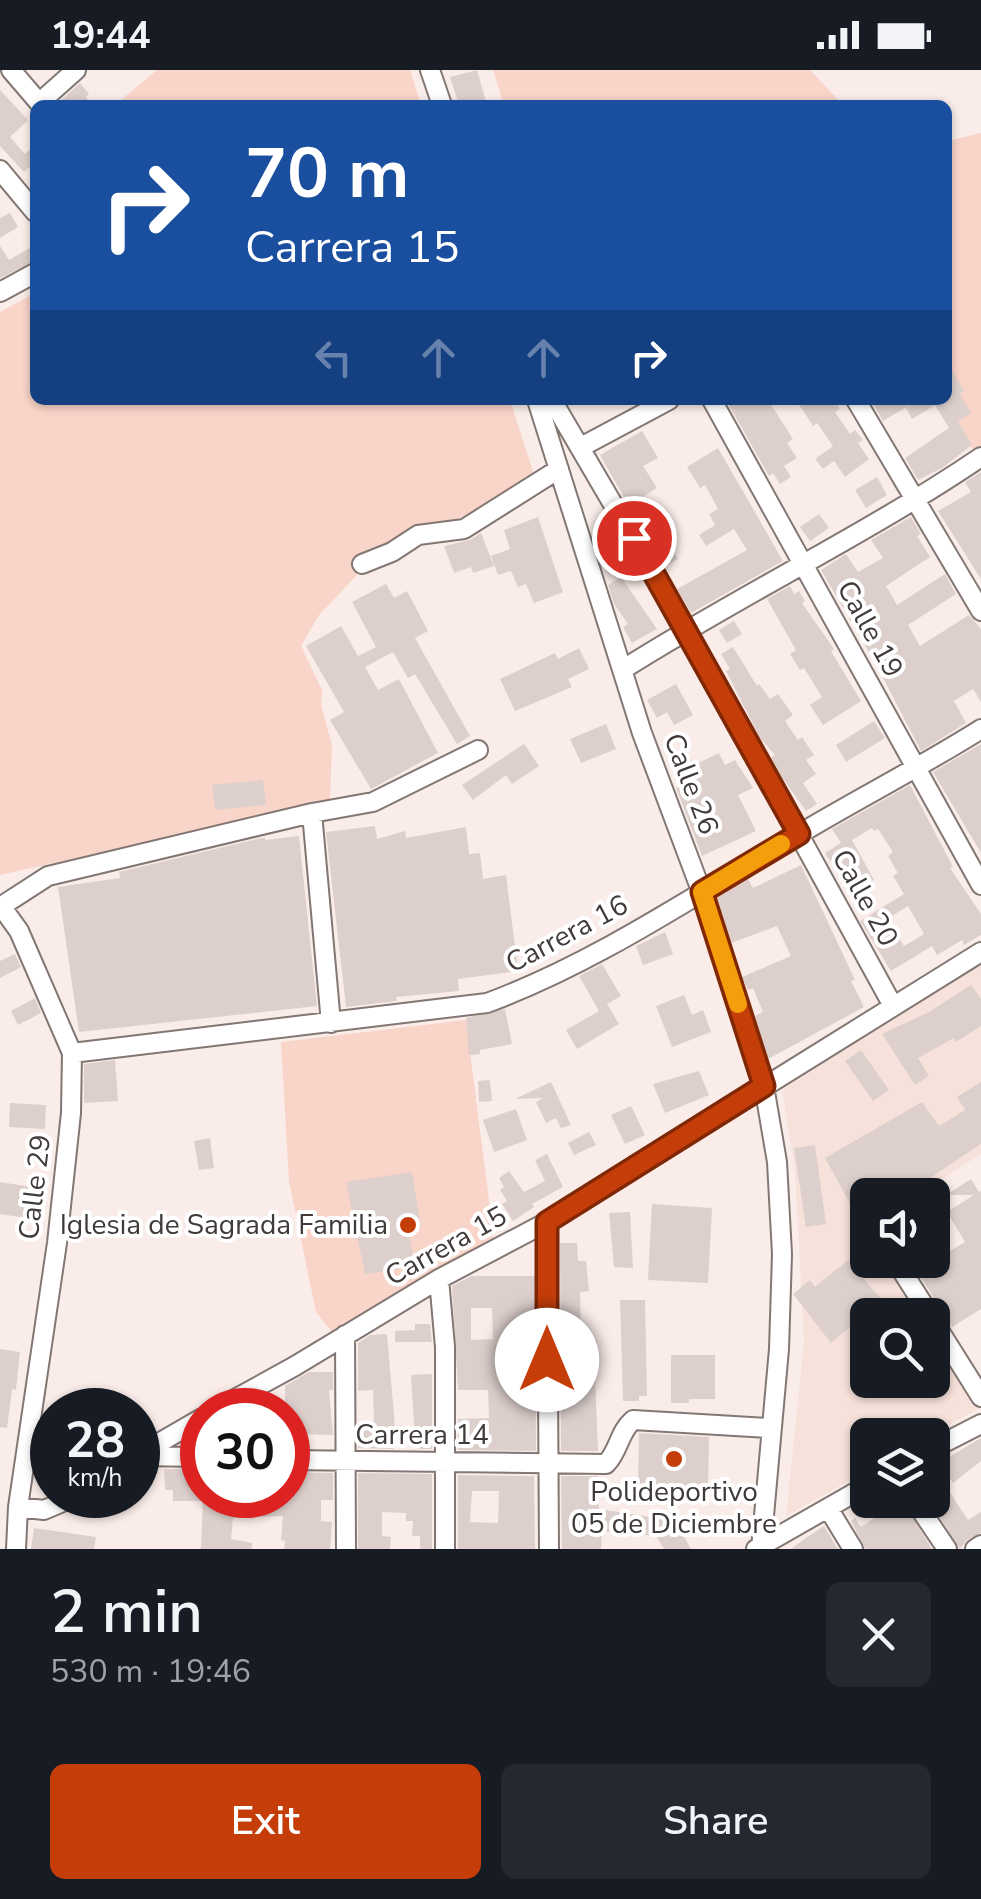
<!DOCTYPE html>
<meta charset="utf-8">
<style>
:root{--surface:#171b24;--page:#242831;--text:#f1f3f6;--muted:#9ea1a6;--accent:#c53e09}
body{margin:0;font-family:"Nunito Sans",sans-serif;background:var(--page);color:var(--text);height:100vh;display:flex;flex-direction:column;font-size:38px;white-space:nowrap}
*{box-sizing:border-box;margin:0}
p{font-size:32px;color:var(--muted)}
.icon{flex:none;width:55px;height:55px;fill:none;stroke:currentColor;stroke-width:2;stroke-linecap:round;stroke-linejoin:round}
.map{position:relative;height:1479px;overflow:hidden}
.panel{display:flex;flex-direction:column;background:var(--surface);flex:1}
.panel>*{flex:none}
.top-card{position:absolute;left:30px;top:30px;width:922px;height:305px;border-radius:15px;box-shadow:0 2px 8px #0004;background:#1a4fa0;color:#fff;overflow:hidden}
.tools{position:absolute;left:850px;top:1108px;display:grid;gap:20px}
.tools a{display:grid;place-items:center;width:100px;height:100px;border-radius:15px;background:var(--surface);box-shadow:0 2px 8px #0004;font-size:50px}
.speed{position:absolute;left:30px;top:1318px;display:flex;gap:20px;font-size:50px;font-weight:700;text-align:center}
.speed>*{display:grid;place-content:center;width:130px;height:130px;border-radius:50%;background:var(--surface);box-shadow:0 2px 8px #0004;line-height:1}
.speed small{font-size:25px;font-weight:400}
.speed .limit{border:15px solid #d22;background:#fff;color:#111}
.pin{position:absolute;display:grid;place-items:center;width:85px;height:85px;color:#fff;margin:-42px;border:5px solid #fff;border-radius:50%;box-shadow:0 2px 10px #0007}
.me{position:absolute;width:110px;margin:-55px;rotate:0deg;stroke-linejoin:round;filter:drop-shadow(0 0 8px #0008)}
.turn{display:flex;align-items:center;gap:35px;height:210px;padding:0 50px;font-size:45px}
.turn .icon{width:130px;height:130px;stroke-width:2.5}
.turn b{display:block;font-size:70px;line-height:85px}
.lanes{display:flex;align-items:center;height:95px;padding:0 50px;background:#0003;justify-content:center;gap:50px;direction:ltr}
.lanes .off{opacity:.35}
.round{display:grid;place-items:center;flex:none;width:105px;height:105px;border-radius:15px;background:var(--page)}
.summary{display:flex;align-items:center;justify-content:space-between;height:170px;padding:0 50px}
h1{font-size:60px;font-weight:600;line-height:75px}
.action{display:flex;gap:20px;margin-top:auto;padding:20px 50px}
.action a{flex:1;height:115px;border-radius:15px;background:var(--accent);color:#fff;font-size:40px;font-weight:600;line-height:115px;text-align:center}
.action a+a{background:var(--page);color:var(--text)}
.status{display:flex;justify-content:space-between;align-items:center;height:70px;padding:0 50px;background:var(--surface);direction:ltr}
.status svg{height:28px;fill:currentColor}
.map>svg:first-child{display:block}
.built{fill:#f7e1db}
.green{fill:#f9d4c8}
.building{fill:#ddd0cc;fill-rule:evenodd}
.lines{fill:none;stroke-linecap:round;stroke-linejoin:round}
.minor-casing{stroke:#837773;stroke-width:22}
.minor{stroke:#fff;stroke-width:18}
.route-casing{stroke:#802806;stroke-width:25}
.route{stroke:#c53e09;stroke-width:18}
.slow{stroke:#f59e0b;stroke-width:18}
.poi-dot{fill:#c53e09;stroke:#fff;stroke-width:4}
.labels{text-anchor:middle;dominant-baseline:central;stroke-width:8;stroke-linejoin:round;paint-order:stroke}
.street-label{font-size:28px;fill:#403a39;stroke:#fff}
.poi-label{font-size:28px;fill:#403a39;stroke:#fff;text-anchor:end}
</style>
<div class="status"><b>19:44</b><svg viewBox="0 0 49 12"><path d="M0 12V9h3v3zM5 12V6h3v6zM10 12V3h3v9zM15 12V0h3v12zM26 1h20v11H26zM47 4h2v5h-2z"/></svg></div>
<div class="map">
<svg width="981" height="1479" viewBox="0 0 981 1479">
<rect width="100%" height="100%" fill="#faede9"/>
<path class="built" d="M981 889V1084L917 1125H868V1190H887L922 1245H868V1310H932L933 1262 980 1338 931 1365H868L867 1401 786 1446 804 1272 795 1100 782 1020Z"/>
<path class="green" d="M157 0H410L421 35H115Z
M493 0H810L843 35H504Z
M981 63V389L932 330H948V71Z
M35 223V330H510L539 420 494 432 376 485 319 545 301 576 322 620 321 635 332 675 330 731 0 805V242Z
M466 950 494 1170 336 1267 316 1242 289 1111 281 972Z"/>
<path class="building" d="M477 0 487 35H459L450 7Z
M80 13 89 24 86 27 92 35H56Z
M0 20 28 50 10 67 25 84 35 75V92L24 102 0 76Z
M10 143 18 157 0 168V148Z
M35 175V191L0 208V176L9 190Z
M948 294 964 321 960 324 971 343 958 351 972 375 942 398 918 410 905 388 949 358 935 335 912 349 906 338 918 330H948Z
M726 330H768L793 369 787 373 797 388 784 396 791 407 780 414 773 403 769 406Z
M796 330H834L840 339 835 342 850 364 855 360 863 370 858 373 869 389 845 407 834 391 823 399 815 389 833 376 817 353 813 356Z
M882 330H918L883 351 874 335Z
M642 361 658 388 643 396 657 418 641 428 678 489 664 497 600 385Z
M718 378 783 491 691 543 677 519 747 480 734 459 706 476 699 465 715 455 709 444 718 439 705 415 700 418 687 397Z
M981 402V509L938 441 971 422 965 412Z
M877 407 887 425 866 438 855 420Z
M819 444 829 458 810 471 800 457Z
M538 447 563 522 534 533 526 514 518 517 511 501 498 505 491 486 510 479 504 460Z
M911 447 921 464 917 466 930 487 886 516 897 535 945 504 956 524 908 555 920 576 969 545 981 559V632L973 619 954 631 966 653 921 681 878 598 821 500 846 484 858 502 883 488 871 470Z
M481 463 494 496 473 503 471 497 454 503 444 476 470 470Z
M621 507 657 559 632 573 623 557 628 554 614 534 608 515Z
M386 514 394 528 407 521 428 561 415 568 470 666 457 674 415 604 408 608 393 582 365 597 378 620 399 609 438 683 371 719 330 650 344 642 306 576 341 556 358 586 376 577 352 532Z
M790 516 794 524 799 521 805 531 802 533 834 579 831 581 861 631 823 655 810 635 822 627 804 598 800 600 790 584 796 580 767 529Z
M734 551 742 564 727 573 719 560Z
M733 577 757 616 759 614 770 629 778 624 793 645 785 651 798 670 802 667 814 685 806 690 816 704 803 713 817 734 806 741 781 706 771 688 775 685 760 668 726 601 730 599 721 584Z
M579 578 589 599 568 609 572 617 515 641 500 609 555 583 558 589Z
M676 614 693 645 674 655 667 642 657 648 647 630Z
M874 651 885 668 846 692 836 675Z
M606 654 616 679 581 693 570 669Z
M524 674 539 696 512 714 506 705 473 730 462 715Z
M981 674V783L933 702Z
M719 683 725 695 735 690 753 718 738 725 756 761 702 786 676 718 681 716 671 696 690 687 694 695Z
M263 710 266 735 215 740 212 715Z
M910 715 953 797 950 798 981 844V865L964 875 962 870 937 885 932 876 891 901 860 851 904 824 893 806 898 803 888 786 893 782 878 759 874 761 872 758 852 770 874 810 851 823 825 783 841 773 832 759ZM908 836 924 864 904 876 887 849Z
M375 756 377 769 405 761 406 768 466 757 469 784 480 783 483 809 506 805 518 901 458 909 459 921 396 927 397 931 346 937 326 762Z
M299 766 317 936 79 962 58 817 120 808 119 802 261 768H265V770Z
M801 795 855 910 851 911 864 937 768 989 755 946 763 942 753 918 748 920 742 907 791 886 777 856 731 873 717 828 748 809 753 818Z
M665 862 673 884 643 895 636 876Z
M15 884 21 897 0 908V891Z
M602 894 621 926 607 934 619 954 577 979 566 960 599 941 579 906Z
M971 915 981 929V956L956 972 954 968 918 988 929 1006 915 1015 882 964 929 942Z
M684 925 692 945 703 940 711 962 672 977 656 936Z
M35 928 41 943 18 955 11 941Z
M505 939 512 974 480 980V984L469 985 466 948Z
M861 980 889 1020 873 1031 845 991Z
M115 990 118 1031 84 1033V994Z
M699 1001 709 1025 665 1043 653 1014Z
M490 1010 492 1031 479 1032 478 1011Z
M551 1012 571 1055 561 1058 556 1048 546 1053 536 1032 543 1028 515 1029Z
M981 1012V1074L921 1114 928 1125H868V1143L858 1148 825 1088 922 1032 939 1056 965 1040 957 1027Z
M10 1033 46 1035 45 1059 9 1057Z
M631 1036 645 1065 625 1074 611 1045Z
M516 1039 527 1070 494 1082 483 1050Z
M589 1062 596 1075 574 1085 568 1073Z
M210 1068 214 1098 199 1100 194 1071Z
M815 1075 826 1154 806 1157 794 1078Z
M547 1084 563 1117 532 1134 534 1137 513 1151 502 1134 507 1131 500 1120 504 1117 499 1108 509 1101 524 1122 545 1111 535 1090Z
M412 1102 421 1159 409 1161 415 1197 365 1204 346 1112Z
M971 1109 979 1122 981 1121V1239L952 1257 917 1201 965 1172 947 1142 974 1125H946Z
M0 1112 44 1119 39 1150 0 1144Z
M652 1134 712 1138 708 1213 648 1210Z
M630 1142 633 1198 614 1197 609 1143Z
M560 1173H577L578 1191H586L589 1221 580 1222 581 1271H597L595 1305 598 1381H561Z
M848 1190 888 1237 878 1245H865L831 1273 793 1224 810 1210 815 1217Z
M471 1206H535L536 1381 458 1380V1349L489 1348 488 1320H458L452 1216ZM471 1238H492L493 1269 471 1270Z
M620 1230H645L647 1326H639V1331H623Z
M415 1254H430L432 1272H395V1261L415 1260Z
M387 1264 396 1369H393L394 1379 358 1378V1352L374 1351 373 1320 358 1321V1273L370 1265Z
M0 1279 20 1282 16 1320 12 1319 7 1358 0 1357Z
M671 1285H715V1329H689V1333H671Z
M309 1302H333V1320H329L333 1365 299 1364 300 1378H288L290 1335H285V1316Z
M432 1304V1379H420V1370H415L411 1305Z
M639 1363 709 1367 708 1419 638 1417Z
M981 1368V1391L953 1413 939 1393Z
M164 1399H194V1415H202V1431H173V1420H165Z
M288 1402 333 1403V1430H321V1451L332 1452 330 1479H284L285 1471 281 1470 283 1446 233 1448 231 1469 252 1473V1479H201L203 1425H288Z
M358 1403 432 1404V1479H420V1466H412L413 1451H406V1443L382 1442V1466L391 1467 390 1479H358Z
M458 1405 534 1406 535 1479H458ZM472 1421H499L498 1453 470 1452Z
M561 1406H598L599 1439 657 1448 670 1442 691 1479H664L656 1466 602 1461 601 1479H562Z
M945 1415 968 1450 981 1442V1463L968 1469 960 1479 929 1430H932V1423Z
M885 1430H902L932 1479H865L851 1451 855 1448 861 1457 880 1444 875 1437Z
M824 1456 838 1479H791L803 1470Z
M34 1458 96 1467 94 1479H31Z"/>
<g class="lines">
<defs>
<path id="minor" d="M11 0 41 35
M430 0 442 35
M39 33 76 0
M0 100 35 142
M0 222 35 203
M537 330 642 663 702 823 764 1016 777 1092 782 1184 779 1279 761 1479
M552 330 686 559 893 936
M712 330 981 815
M856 330 981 541
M581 377 669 330
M362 494 392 482 418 465 464 459 559 399
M622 600C740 525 866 465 981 387
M312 743 331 953
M1 836 19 861 72 983 71 1043 57 1173 18 1437 16 1479
M0 837 48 806 312 743 373 732 478 680
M72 983 487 933C596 893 696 824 796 766 857 729 921 697 981 659
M547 1152 549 1479
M895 1190 930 1245
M439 1209 445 1277V1479
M932 1249 981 1327
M345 1265 346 1479
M215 1340 295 1296 439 1209 547 1152 981 882
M932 1379 981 1354
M138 1385 202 1348
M138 1386 202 1387
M288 1390 606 1394C619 1381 619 1362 633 1350L770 1358
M914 1430 947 1479
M18 1437 44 1440 79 1425
M828 1438 853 1479
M756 1479 868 1415
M975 1479 981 1475"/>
</defs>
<use href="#minor" class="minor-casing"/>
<use href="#minor" class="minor"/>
</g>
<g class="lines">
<defs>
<path id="route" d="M547 1290V1152L764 1016 702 822 799 764 634 468"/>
</defs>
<use href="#route" class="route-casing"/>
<use href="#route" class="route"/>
<path class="slow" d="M738 934 702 822 781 774"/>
</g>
<g class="poi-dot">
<circle cx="408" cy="1155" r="10"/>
<circle cx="674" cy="1389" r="10"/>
</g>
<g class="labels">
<g class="street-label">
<text transform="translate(870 559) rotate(61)">Calle 19</text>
<text transform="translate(691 714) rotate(69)">Calle 26</text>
<text transform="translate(865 828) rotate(61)">Calle 20</text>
<text transform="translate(567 864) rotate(-28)">Carrera 16</text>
<text transform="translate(35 1117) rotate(-83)">Calle 29</text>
<text transform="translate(446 1176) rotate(-29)">Carrera 15</text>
<text x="422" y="1365">Carrera 14</text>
</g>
<g class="poi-label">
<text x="388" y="1155">Iglesia de Sagrada Familia</text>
<text x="674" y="1422" text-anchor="middle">Polideportivo<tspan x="674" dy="32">05 de Diciembre</tspan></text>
</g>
</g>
</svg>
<div class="tools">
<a><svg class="icon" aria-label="sound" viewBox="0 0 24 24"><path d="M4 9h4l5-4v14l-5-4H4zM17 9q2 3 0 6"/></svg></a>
<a><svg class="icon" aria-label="search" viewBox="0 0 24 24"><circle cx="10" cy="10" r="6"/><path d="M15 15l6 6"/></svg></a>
<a><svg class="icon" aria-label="layers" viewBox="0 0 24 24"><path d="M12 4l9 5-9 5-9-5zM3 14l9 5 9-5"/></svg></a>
</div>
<div class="speed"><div>28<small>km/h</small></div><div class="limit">30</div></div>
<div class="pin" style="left:634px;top:468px;background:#d93025"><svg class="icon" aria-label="arrive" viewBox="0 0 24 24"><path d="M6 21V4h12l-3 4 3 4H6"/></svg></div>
<svg class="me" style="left:547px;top:1290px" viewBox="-20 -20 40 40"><circle r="19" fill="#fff"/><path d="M0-13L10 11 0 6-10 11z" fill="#c53e09"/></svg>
<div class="top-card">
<div class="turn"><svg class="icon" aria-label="right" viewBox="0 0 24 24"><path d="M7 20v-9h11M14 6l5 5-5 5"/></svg><div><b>70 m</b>Carrera 15</div></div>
<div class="lanes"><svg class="icon off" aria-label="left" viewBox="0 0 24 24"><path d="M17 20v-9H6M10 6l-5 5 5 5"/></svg><svg class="icon off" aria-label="ahead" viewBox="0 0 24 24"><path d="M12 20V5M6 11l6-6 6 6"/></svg><svg class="icon off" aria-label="ahead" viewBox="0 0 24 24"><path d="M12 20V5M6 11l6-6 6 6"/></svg><svg class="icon" aria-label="right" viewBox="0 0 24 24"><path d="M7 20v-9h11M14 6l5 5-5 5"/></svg></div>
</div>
</div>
<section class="panel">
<div class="summary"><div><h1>2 min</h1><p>530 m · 19:46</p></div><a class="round"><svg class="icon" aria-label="close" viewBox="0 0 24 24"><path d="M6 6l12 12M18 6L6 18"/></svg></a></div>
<div class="action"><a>Exit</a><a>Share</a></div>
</section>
